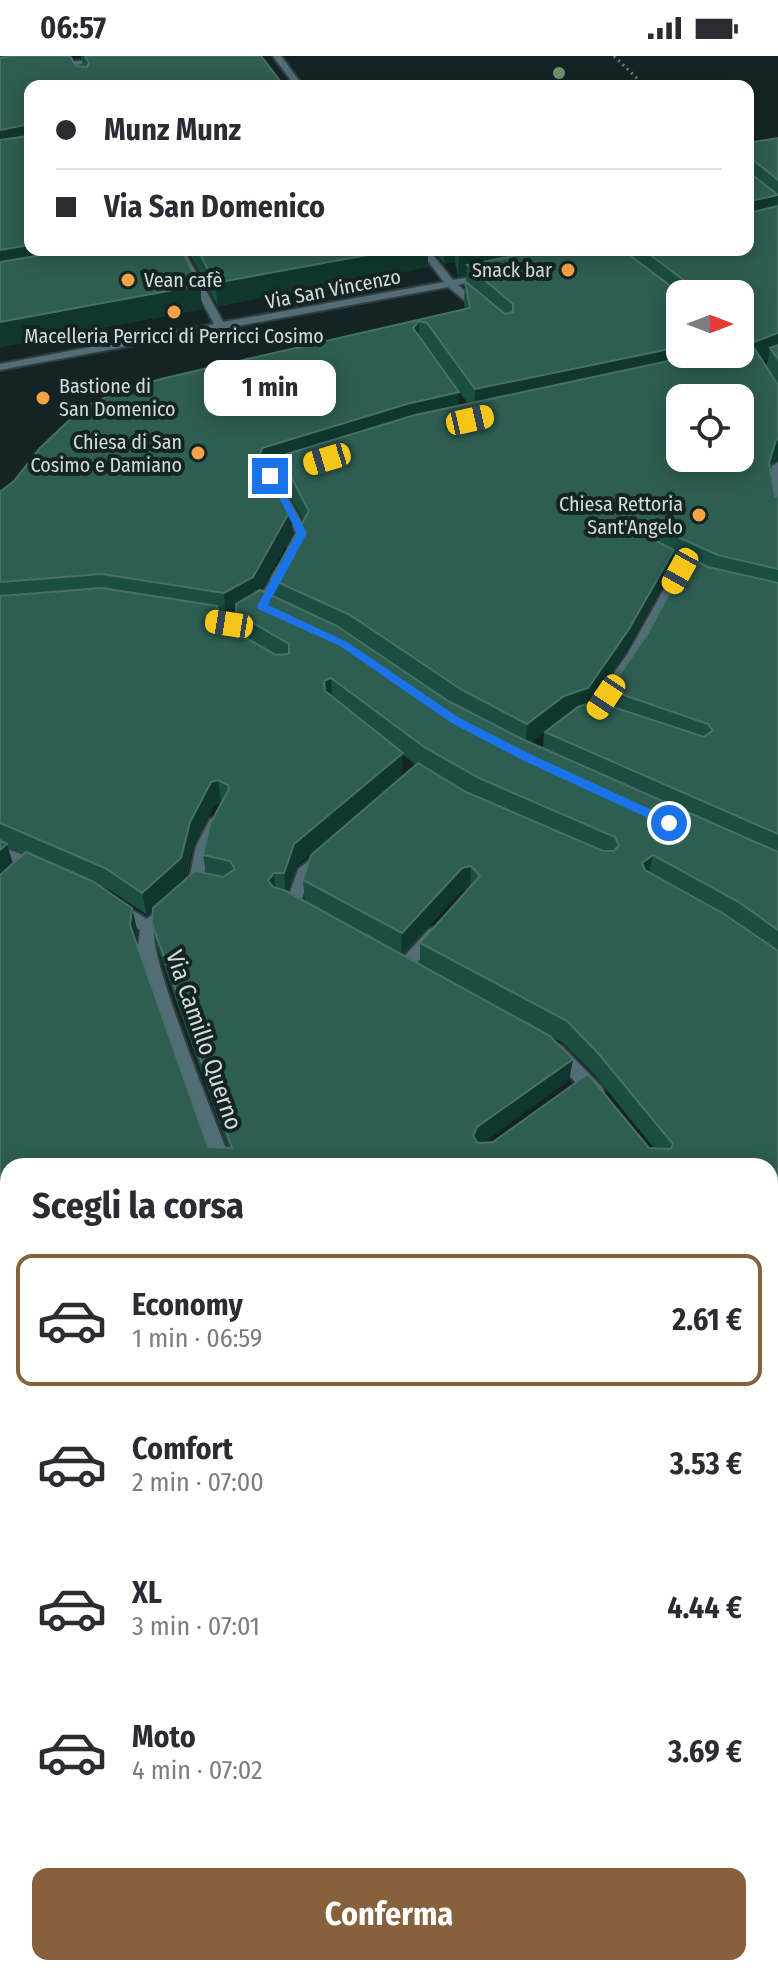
<!DOCTYPE html>
<html lang="it">
<head>
<meta charset="utf-8">
<style>
	body { margin:0; font-family:"Fira Sans Condensed",sans-serif; background:#f2f2f3; color:#2b2b33; height:100vh; display:flex; flex-direction:column; font-size:30px; white-space:nowrap }
	* { box-sizing:border-box; margin:0 }
	p { font-size:26px; color:#7c7c81 }
	.icon { flex:none; width:44px; height:44px; fill:none; stroke:currentColor; stroke-width:2; stroke-linecap:round; stroke-linejoin:round }
	.map { position:relative; flex:1; overflow:hidden }
	.side { position:absolute; left:0px; top:1102px; width:778px; height:818px; display:flex; flex-direction:column; background:#fff; border-radius:24px 24px 0 0; box-shadow:0 4px 20px #0003 }
	.side>* { flex:none }
	.top-card { position:absolute; left:24px; top:24px; width:730px; height:176px; border-radius:16px; box-shadow:0 4px 20px #0003; display:grid; align-content:center; height:176px; padding:0 32px; background:#fff }
	.needle { width:52px; rotate:90deg }
	.fabs { position:absolute; left:666px; top:224px; display:grid; gap:16px }
	.fabs a { display:grid; place-items:center; width:88px; height:88px; border-radius:16px; background:#fff; box-shadow:0 4px 20px #0003; font-size:40px }
	.end { position:absolute; width:36px; height:36px; margin:-18px; border:10px solid #1a73e8; background:#fff; box-shadow:0 0 0 4px #fff }
	.from { border-radius:50% }
	.bubble { position:absolute; height:56px; border-radius:16px; background:#fff; box-shadow:0 4px 20px #0003; font-size:26px; font-weight:700; line-height:56px; text-align:center }
	.car { position:absolute; width:24px; height:48px; margin:-24px -12px; border-radius:10px; box-shadow:0 0 6px 2px #0007; background:linear-gradient(#f5c518 24%,#345 0 40%,#f5c518 0 76%,#345 0 86%,#f5c518 0) }
	.top-card b { display:flex; align-items:center; gap:28px; height:76px; font-size:30px }
	.top-card b+b { border-top:2px solid #e1e1e2 }
	.top-card i { width:20px; height:20px; background:#2b2b33 }
	ul { padding:0; list-style:none }
	li { display:flex; align-items:center; gap:24px; height:132px; margin:0 16px 12px; padding:0 16px; border:4px solid transparent; border-radius:16px }
	li div { flex:1 }
	li b { display:block; font-size:30px }
	li em { font-style:normal; font-weight:700 }
	li.current { border-color:#86613c }
	li>.icon { width:72px; height:72px; stroke-width:1.5 }
	h2 { padding:0 32px; font-size:36px; line-height:96px }
	.primary-button { display:flex; gap:16px; margin-top:auto; padding:16px 32px }
	.primary-button a { flex:1; height:92px; border-radius:16px; background:#86613c; color:#fff; font-size:32px; font-weight:700; line-height:92px; text-align:center }
	.status { display:flex; justify-content:space-between; align-items:center; height:56px; padding:0 40px; background:#fff; direction:ltr }
	.status svg { height:22px; fill:currentColor }
	.map>svg:first-child { display:block }
	.lines { fill:none; stroke-linecap:round; stroke-linejoin:round }
	.lane-casing { stroke:#2f3e3e; stroke-width:4 }
	.street-casing { stroke:#2f3e3e; stroke-width:4 }
	.path-far1 { stroke:#6e7b7b; stroke-width:3; stroke-dasharray:2 4; stroke-linecap:butt }
	.path { stroke:#6e7b7b; stroke-width:6; stroke-dasharray:5 8; stroke-linecap:butt }
	.lane { fill:#536d77; fill-rule:evenodd }
	.street { fill:#536d77; fill-rule:evenodd }
	.tree { fill:#6c9572 }
	.wall { fill:#1a4e40; fill-rule:evenodd }
	.shaded-wall { fill:#0f372e }
	.building { fill:#2e5d51; stroke:#477166; stroke-width:2; fill-rule:evenodd }
	.route { fill:#1a73e8 }
	.poi-dot { fill:#f6a247; stroke:#142424; stroke-width:3 }
	.labels { text-anchor:middle; stroke-width:8; stroke-linejoin:round; paint-order:stroke }
	.far-poi-label { font-size:20px; fill:#d2dcdc; stroke:#142424; text-anchor:end }
	.far-street-label { font-size:20px; fill:#d2dcdc; stroke:#142424 }
	.street-label { font-size:24px; fill:#d2dcdc; stroke:#142424 }
</style>
</head>
<body>
<div class="status"><b>06:57</b><svg viewBox="0 0 49 12"><path d="M0 12V9h3v3zM5 12V6h3v6zM10 12V3h3v9zM15 12V0h3v12zM26 1h20v11H26zM47 4h2v5h-2z"/></svg></div>
<div class="map">
<svg width="778" height="1919" viewBox="0 0 778 1919">
	<rect width="100%" height="100%" fill="#142424"/>
	<g class="lines">
		<defs>
			<path id="lane" d="M 680,511 L 686,515 L 641,599 L 594,665 L 584,665 L 582,662 L 584,659 L 628,597 L 674,515 Z
				M 434,871 L 442,877 L 439,881 L 411,914 L 399,914 L 397,910 L 399,906 L 429,873 Z"/>
			<path id="street" d="M 104,0 L 125,0 L 56,13 L 52,10 Z
				M 273,0 L 281,0 L 303,30 L 295,30 Z
				M 174,194 L 184,194 L 223,266 L 444,226 L 419,194 L 429,194 L 453,224 L 486,218 L 491,221 L 458,229 L 484,252 L 485,254 L 480,257 L 448,231 L 0,314 L 0,308 L 214,268 Z
				M 778,406 L 778,467 L 772,463 L 766,430 L 772,410 Z
				M 300,407 L 304,409 L 304,413 L 277,422 L 308,477 L 298,495 L 294,496 L 288,492 L 296,477 L 264,420 Z
				M 652,496 L 703,521 L 705,524 L 699,528 L 695,527 L 648,503 L 646,500 Z
				M 281,511 L 287,515 L 267,553 L 234,571 L 224,571 L 224,565 L 257,547 L 277,512 Z
				M 215,762 L 222,767 L 210,790 L 202,828 L 195,834 L 190,832 L 188,828 L 196,790 L 210,763 Z
				M 0,790 L 41,806 L 43,810 L 36,816 L 0,801 Z
				M 321,795 L 328,801 L 310,820 L 298,854 L 288,854 L 285,850 L 298,813 Z
				M 117,845 L 147,863 L 163,849 L 173,849 L 176,853 C 170,861 158,867 155,876 C 147,898 220,1076 233,1110 L 215,1110 L 160,959 L 138,890 L 140,874 L 112,855 L 109,851 L 112,847 Z
				M 556,988 L 562,990 L 602,1031 L 604,1036 L 602,1041 L 596,1043 L 590,1041 L 550,1000 L 548,995 L 550,990 Z
				M 181,1912 L 205,1912 L 208,1919 L 184,1919 Z"/>
		</defs>
		<!-- lane casing -->
		<use href="#lane" class="lane-casing"/>
		<!-- street casing -->
		<use href="#street" class="street-casing"/>
		<!-- path-far1 -->
		<path class="path-far1" d="M 614,0 L 645,30"/>
		<!-- path -->
		<path class="path" d="M 327,1912 L 329,1919"/>
		<!-- lane -->
		<use href="#lane" class="lane"/>
		<!-- street -->
		<use href="#street" class="street"/>
	</g>
	<!-- trees -->
	<circle class="tree" cx="559" cy="17" r="6"/>
	<!-- wall -->
	<path class="wall" d="M 0,0 L 83,11 L 81,0 L 261,0 L 30,30 L 200,229 L 202,253 L 0,291 Z
		M 778,82 L 778,403 L 770,408 L 769,411 L 775,440 L 778,442 L 778,1279 L 776,1278 L 778,1919 L 597,1914 L 770,1912 L 770,1110 L 8,1912 L 179,1912 L 182,1919 L 273,1919 L 0,1919 L 0,1353 L 1,1352 L 1,1349 L 0,1349 L 0,436 L 14,425 L 82,352 L 465,254 L 464,248 L 465,225 L 466,226 L 466,220 L 458,221 L 455,206 L 444,208 L 433,194 L 748,194 L 748,87 ZM 680,238 L 740,238 L 680,298 ZM 426,290 L 468,348 L 458,350 ZM 768,303 L 766,311 L 762,305 ZM 281,411 L 281,424 L 304,465 L 271,523 L 273,540 L 260,535 L 293,477 L 291,453 L 269,414 ZM 672,504 L 684,510 L 648,577 L 609,634 L 606,649 L 591,647 L 625,596 L 669,518 ZM 236,555 L 238,578 L 220,567 L 219,560 L 226,561 ZM 544,676 L 543,692 L 530,687 ZM 403,699 L 416,709 L 303,824 L 305,845 L 287,836 L 296,811 ZM 221,747 L 203,799 L 206,817 L 186,823 L 193,789 L 214,750 ZM 7,791 L 24,798 L 13,808 ZM 98,829 L 110,834 L 147,859 L 153,853 L 152,867 L 157,890 L 228,1092 L 208,1091 L 136,885 L 137,874 L 132,852 ZM 469,833 L 420,887 L 420,908 L 402,899 L 461,835 ZM 528,968 L 563,987 L 594,1018 L 654,1092 L 482,1087 L 569,1024 L 573,1003 Z
		M 187,194 L 428,194 L 428,211 L 218,250 Z"/>
	<!-- shaded-wall -->
	<path class="shaded-wall" d="M 25,69 L 30,91 L 0,97 L 0,74 Z
		M 778,140 L 774,163 L 748,168 L 750,145 Z
		M 30,189 L 30,194 L 142,194 L 0,218 L 0,194 Z
		M 394,194 L 428,194 L 428,211 L 218,250 L 215,227 Z
		M 445,194 L 455,194 L 455,206 L 444,208 Z
		M 480,194 L 600,194 L 467,209 L 466,220 L 458,221 L 459,198 Z
		M 200,229 L 202,253 L 0,291 L 0,266 Z
		M 419,265 L 418,288 L 413,272 Z
		M 747,277 L 743,300 L 474,357 L 475,333 L 680,291 L 680,298 L 740,298 L 740,278 Z
		M 778,277 L 778,295 L 770,292 L 768,303 L 746,311 L 751,287 Z
		M 459,336 L 458,360 L 280,400 L 281,411 L 264,416 L 260,398 L 262,392 L 407,348 Z
		M 778,383 L 778,403 L 770,408 L 763,431 L 769,407 L 776,384 Z
		M 291,453 L 293,477 L 255,545 L 226,561 L 224,537 Z
		M 649,468 L 645,492 L 642,474 Z
		M 674,494 L 669,518 L 625,596 L 585,655 L 561,664 L 525,691 L 527,668 Z
		M 331,622 L 332,645 L 326,648 L 324,625 Z
		M 403,697 L 402,720 L 296,811 L 286,840 L 284,817 L 294,788 Z
		M 218,724 L 221,747 L 214,750 L 193,789 L 185,824 L 147,859 L 142,837 L 190,766 L 211,726 Z
		M 7,788 L 14,811 L 0,824 L 0,794 Z
		M 653,799 L 648,821 L 642,807 Z
		M 471,810 L 470,833 L 461,835 L 401,899 L 402,877 L 462,812 Z
		M 274,817 L 276,840 L 268,824 Z
		M 132,852 L 137,874 L 135,891 L 130,869 Z
		M 573,1003 L 569,1024 L 475,1092 L 473,1080 L 477,1071 Z
		M 174,1912 L 179,1912 L 182,1919 L 178,1919 Z"/>
	<!-- building -->
	<path class="building" d="M 11,0 L 70,0 L 76,10 L 87,11 L 89,7 L 85,0 L 261,0 L 284,30 L 30,30 L 30,189 L 0,194 L 0,84 L 28,80 L 29,72 L 25,69 L 0,74 L 0,2 Z
		M 778,82 L 778,124 L 752,103 L 749,106 L 750,117 L 778,139 L 750,145 L 749,153 L 753,156 L 778,150 L 778,277 L 751,287 L 778,329 L 778,383 L 776,384 L 769,407 L 775,440 L 778,442 L 778,513 L 718,499 L 649,468 L 642,474 L 644,479 L 674,494 L 629,573 L 588,632 L 564,640 L 527,668 L 462,634 L 350,559 L 271,523 L 309,455 L 280,400 L 415,359 L 701,298 L 740,298 L 740,290 L 746,288 L 754,283 L 747,277 L 740,278 L 740,238 L 684,238 L 687,237 L 686,226 L 644,194 L 748,194 L 748,87 ZM 680,342 L 740,342 L 740,402 L 680,402 Z
		M 72,194 L 181,194 L 200,229 L 0,266 L 0,206 Z
		M 198,194 L 395,194 L 215,227 Z
		M 458,194 L 480,194 L 459,198 Z
		M 544,194 L 623,194 L 681,238 L 680,291 L 475,333 L 427,267 L 419,265 L 413,272 L 459,336 L 407,348 L 262,392 L 260,398 L 291,453 L 253,521 L 224,537 L 102,518 L 0,526 L 0,436 L 14,425 L 40,392 L 82,352 L 122,334 L 165,322 L 470,252 L 465,225 L 505,258 L 513,256 L 513,248 L 467,209 Z
		M 778,289 L 778,303 L 770,292 Z
		M 689,501 L 708,511 L 778,527 L 778,778 L 545,676 L 578,651 L 595,645 L 704,681 L 713,674 L 708,668 L 609,634 L 648,577 Z
		M 102,532 L 217,550 L 220,567 L 276,599 L 289,598 L 289,588 L 236,557 L 236,548 L 260,534 L 337,570 L 448,645 L 522,683 L 778,796 L 778,874 L 737,845 L 653,799 L 642,807 L 645,814 L 724,858 L 778,895 L 778,1259 L 776,1280 L 778,1280 L 778,1919 L 344,1919 L 342,1912 L 596,1912 L 597,1914 L 602,1912 L 770,1912 L 770,1110 L 8,1110 L 8,1912 L 174,1912 L 178,1919 L 203,1919 L 206,1916 L 204,1912 L 269,1912 L 271,1919 L 0,1919 L 0,1353 L 1,1352 L 2,1332 L 0,1331 L 0,819 L 26,796 L 92,825 L 132,852 L 130,869 L 208,1091 L 232,1092 L 152,867 L 153,852 L 195,815 L 223,821 L 235,813 L 230,805 L 203,799 L 210,768 L 229,733 L 228,729 L 218,724 L 211,726 L 190,766 L 181,802 L 142,837 L 105,812 L 0,767 L 0,540 ZM 331,622 L 424,691 L 479,722 L 615,781 L 619,789 L 614,795 L 603,795 L 466,736 L 418,707 L 311,799 L 303,824 L 402,877 L 462,812 L 471,810 L 480,820 L 420,887 L 567,965 L 598,997 L 673,1088 L 671,1093 L 649,1092 L 588,1018 L 493,1086 L 478,1087 L 473,1080 L 477,1071 L 573,1003 L 550,980 L 286,835 L 273,831 L 268,824 L 274,817 L 284,817 L 294,788 L 403,697 L 325,635 L 324,625 Z
		M 0,784 L 7,788 L 0,794 Z"/>
	<!-- route -->
	<path class="route" d="M 267,418 L 275,420 L 307,477 L 268,549 L 347,586 L 458,661 L 530,698 L 674,764 L 674,770 L 665,770 L 522,704 L 450,666 L 340,590 L 258,553 L 257,550 L 297,477 Z"/>
	<!-- markers -->
	<g class="poi-dot">
		<circle cx="568" cy="214" r="8"/>
		<circle cx="128" cy="224" r="8"/>
		<circle cx="174" cy="256" r="8"/>
		<circle cx="43" cy="342" r="8"/>
		<circle cx="198" cy="397" r="8"/>
		<circle cx="699" cy="459" r="8"/>
	</g>
	<g class="labels">
		<!-- far-poi labels -->
		<g class="far-poi-label">
			<text x="552" y="221">Snack bar</text>
			<text x="144" y="231" text-anchor="start">Vean cafè</text>
			<text x="174" y="287" text-anchor="middle">Macelleria Perricci di Perricci Cosimo</text>
			<text x="59" y="337" text-anchor="start">Bastione di<tspan x="59" dy="23">San Domenico</tspan></text>
			<text x="182" y="393">Chiesa di San<tspan x="182" dy="23">Cosimo e Damiano</tspan></text>
			<text x="683" y="455">Chiesa Rettoria<tspan x="683" dy="23">Sant'Angelo</tspan></text>
		</g>
		<!-- far-street labels -->
		<g class="far-street-label">
			<text transform="translate(333 233) rotate(-11)" y="7">Via San Vincenzo</text>
		</g>
		<!-- street labels -->
		<g class="street-label">
			<text transform="translate(204 984) rotate(71)" y="8">Via Camillo Querno</text>
		</g>
	</g>
</svg>
<div class="fabs">
<a><svg class="needle" viewBox="-14 -14 28 28"><path d="M0-13l5 13h-10z" fill="#e53935"/><path d="M0 13l5-13h-10z" fill="#7c7c81"/></svg></a>
<a><svg class="icon" aria-label="locate" viewBox="0 0 24 24"><circle cx="12" cy="12" r="6"/><path d="M12 2v4M12 18v4M2 12h4M18 12h4"/></svg></a>
</div>
<i class="end from" style="left:669px;top:767px"></i>
<i class="end" style="left:270px;top:420px"></i>
<div class="bubble" style="left:204px;top:304px;width:132px">1 min</div>
<i class="car" style="left:470px;top:364px;rotate:77deg"></i>
<i class="car" style="left:327px;top:403px;rotate:253deg"></i>
<i class="car" style="left:680px;top:515px;rotate:209deg"></i>
<i class="car" style="left:229px;top:568px;rotate:279deg"></i>
<i class="car" style="left:606px;top:641px;rotate:214deg"></i>
<div class="top-card">
<b><i class="from"></i>Munz Munz</b>
<b><i></i>Via San Domenico</b>
</div>
<section class="side">
<h2>Scegli la corsa</h2>
<ul>
<li class="current"><svg class="icon" aria-label="car" viewBox="0 0 24 24"><path d="M5 17H2v-5l4-1 3-4h7l3 4 3 1v5h-3M9 17h6M6 11h13"/><circle cx="7" cy="17" r="2"/><circle cx="17" cy="17" r="2"/></svg><div><b>Economy</b><p>1 min · 06:59</p></div><em>2.61 €</em></li>
<li><svg class="icon" aria-label="car" viewBox="0 0 24 24"><path d="M5 17H2v-5l4-1 3-4h7l3 4 3 1v5h-3M9 17h6M6 11h13"/><circle cx="7" cy="17" r="2"/><circle cx="17" cy="17" r="2"/></svg><div><b>Comfort</b><p>2 min · 07:00</p></div><em>3.53 €</em></li>
<li><svg class="icon" aria-label="car" viewBox="0 0 24 24"><path d="M5 17H2v-5l4-1 3-4h7l3 4 3 1v5h-3M9 17h6M6 11h13"/><circle cx="7" cy="17" r="2"/><circle cx="17" cy="17" r="2"/></svg><div><b>XL</b><p>3 min · 07:01</p></div><em>4.44 €</em></li>
<li><svg class="icon" aria-label="car" viewBox="0 0 24 24"><path d="M5 17H2v-5l4-1 3-4h7l3 4 3 1v5h-3M9 17h6M6 11h13"/><circle cx="7" cy="17" r="2"/><circle cx="17" cy="17" r="2"/></svg><div><b>Moto</b><p>4 min · 07:02</p></div><em>3.69 €</em></li>
</ul>
<div class="primary-button"><a>Conferma</a></div>
</section>
</div>
</body>
</html>
